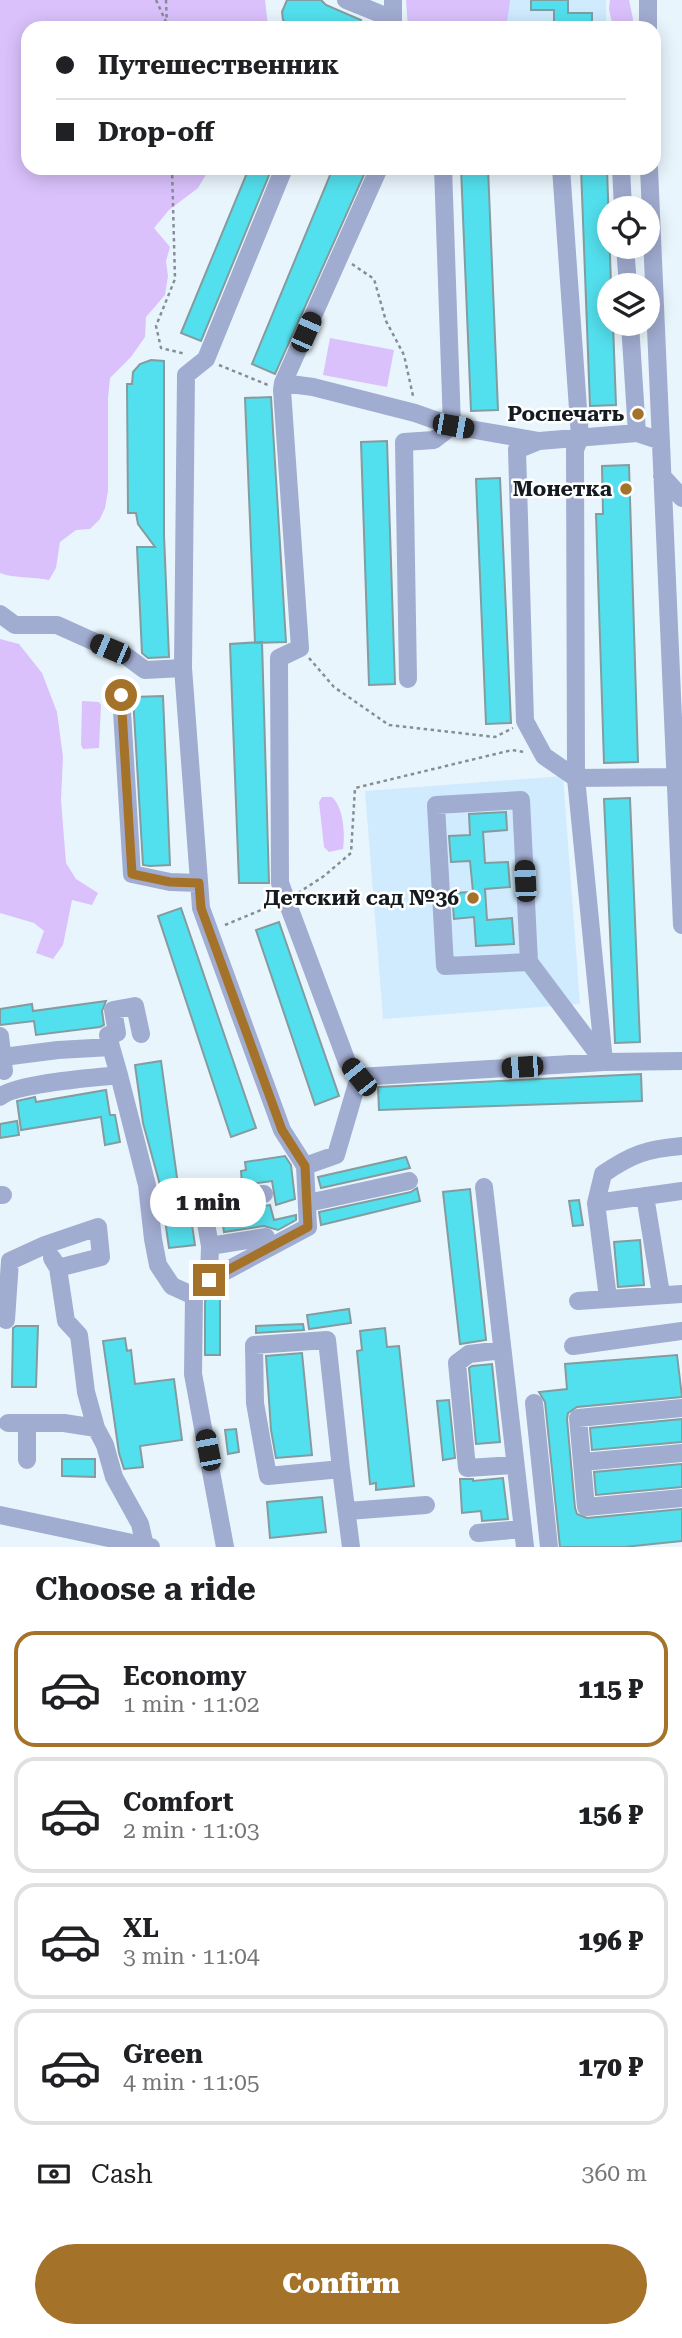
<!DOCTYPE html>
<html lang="en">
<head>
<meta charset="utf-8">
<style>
	body { margin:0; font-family:"Roboto Serif",serif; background:#f6f6f6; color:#202124; height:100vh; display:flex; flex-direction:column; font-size:26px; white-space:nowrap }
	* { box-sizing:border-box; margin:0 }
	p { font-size:23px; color:#757577 }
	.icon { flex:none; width:38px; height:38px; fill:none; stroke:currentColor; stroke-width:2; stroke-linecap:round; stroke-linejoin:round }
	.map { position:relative; height:1547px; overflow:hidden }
	.panel { display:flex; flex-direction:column; background:#fff; flex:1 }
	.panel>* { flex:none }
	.guide { position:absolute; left:21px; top:21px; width:640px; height:154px; border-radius:21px; box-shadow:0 4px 18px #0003; display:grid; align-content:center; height:154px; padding:0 35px; background:#fff }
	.fabs { position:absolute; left:597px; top:196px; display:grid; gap:14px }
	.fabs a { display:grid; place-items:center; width:63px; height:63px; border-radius:50%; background:#fff; box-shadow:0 4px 18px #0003; font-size:35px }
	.end { position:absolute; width:32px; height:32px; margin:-16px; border:9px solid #a5722a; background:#fff; box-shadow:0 0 0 4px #fff }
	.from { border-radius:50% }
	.bubble { position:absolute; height:49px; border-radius:24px; background:#fff; box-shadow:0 4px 18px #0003; font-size:23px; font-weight:800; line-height:49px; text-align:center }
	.car { position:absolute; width:21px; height:42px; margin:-21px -10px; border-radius:9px; box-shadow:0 0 5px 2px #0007; background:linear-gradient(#222 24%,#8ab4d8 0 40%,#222 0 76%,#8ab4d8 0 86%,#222 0) }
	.guide b { display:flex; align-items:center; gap:24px; height:66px; font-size:26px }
	.guide b+b { border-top:2px solid #e0e0e0 }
	.guide i { width:18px; height:18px; background:#202124 }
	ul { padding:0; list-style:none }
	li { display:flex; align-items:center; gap:21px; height:116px; margin:0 14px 10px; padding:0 21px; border:4px solid #e0e0e0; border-radius:21px }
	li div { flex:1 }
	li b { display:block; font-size:26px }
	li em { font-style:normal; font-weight:800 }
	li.current { border-color:#a5722a }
	li>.icon { width:63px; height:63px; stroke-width:1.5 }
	h2 { padding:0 35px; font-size:32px; line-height:84px }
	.pay { display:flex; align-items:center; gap:18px; height:77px; padding:0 35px; font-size:26px }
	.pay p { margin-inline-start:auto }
	.cta { display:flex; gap:14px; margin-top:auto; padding:14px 35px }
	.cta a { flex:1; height:80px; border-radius:42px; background:#a5722a; color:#fff; font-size:28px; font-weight:800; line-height:80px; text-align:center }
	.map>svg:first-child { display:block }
	.built { fill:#d0ebfe }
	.green { fill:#dac1fc }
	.building { fill:#53e0ee; stroke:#839c9f; stroke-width:2 }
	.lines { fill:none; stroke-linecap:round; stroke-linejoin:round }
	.path { stroke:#858e95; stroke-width:2.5; stroke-dasharray:3.5 3.5; stroke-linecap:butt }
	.minor { stroke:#a1acd1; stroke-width:18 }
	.route { stroke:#a5722a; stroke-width:9 }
	.poi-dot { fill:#a5722a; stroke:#fff; stroke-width:2.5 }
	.labels { text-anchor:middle; stroke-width:5; stroke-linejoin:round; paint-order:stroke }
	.poi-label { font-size:21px; font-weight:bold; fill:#151c21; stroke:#fff; text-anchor:end }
</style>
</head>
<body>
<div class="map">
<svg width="682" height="1547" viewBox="0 0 682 1547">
	<rect width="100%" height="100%" fill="#e9f5fd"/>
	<!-- built -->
	<path class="built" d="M 416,0 L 606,0 L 606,28 L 416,28 Z
		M 563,776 L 580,1004 L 383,1019 L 365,791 Z"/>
	<!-- green -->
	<path class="green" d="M 0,0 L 265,0 L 268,26 L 268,28 L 28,28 L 28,168 L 210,168 L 198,188 L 169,210 L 154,228 L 170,247 L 166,261 L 168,276 L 165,295 L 146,317 L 145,337 L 131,357 L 110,378 L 108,398 L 108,491 L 105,508 L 100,519 L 90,529 L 76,530 L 60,542 L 56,568 L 49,580 C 36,577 10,578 0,573 Z
		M 406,0 L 510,0 L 510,2 L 506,28 L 408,28 Z
		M 610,0 L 629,0 L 633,19 L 632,28 L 613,28 L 609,9 Z
		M 330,338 L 394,350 L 387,387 L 323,375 Z
		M 0,639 L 19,644 L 42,673 L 57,712 L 63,757 L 61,800 L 66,863 L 76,879 L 98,893 L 92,905 L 72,900 L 63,945 L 53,959 L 36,953 L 44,931 L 34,923 L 0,913 Z
		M 82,701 L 99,702 L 101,705 L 99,748 L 83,749 L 81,745 Z
		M 322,797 L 332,797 C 344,808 345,834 343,849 L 329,852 L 324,847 L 319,802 Z"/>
	<!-- building -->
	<path class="building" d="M 287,0 L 321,0 L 326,5 L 361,20 L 358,28 L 291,28 L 283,20 L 282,12 Z
		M 531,0 L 568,0 L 568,13 L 592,13 L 592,28 L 554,28 L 554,10 L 531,10 Z
		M 249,168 L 272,168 L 201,341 L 181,333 Z
		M 333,168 L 367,168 L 275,374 L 252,364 Z
		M 461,168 L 488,168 L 498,410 L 471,411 Z
		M 581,168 L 607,168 L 611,285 L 609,285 L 609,324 L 613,324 L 616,405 L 590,406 Z
		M 151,360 L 164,361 L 164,535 L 169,657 L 148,658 L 142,653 L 137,547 L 155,547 L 138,524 L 136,513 L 128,513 L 127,384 L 132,384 L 133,372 L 140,364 Z
		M 271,397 L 286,642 L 255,643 L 245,398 Z
		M 387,441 L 395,684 L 369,685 L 361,442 Z
		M 629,465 L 638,762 L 604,763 L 596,514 L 603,514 L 602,466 Z
		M 500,478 L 511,723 L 486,724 L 476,479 Z
		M 262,642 L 269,883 L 239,883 L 230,644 Z
		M 163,696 L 170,865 L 150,866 L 143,865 L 133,697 Z
		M 630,798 L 640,1042 L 615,1043 L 604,799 Z
		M 506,812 L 507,830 L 483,832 L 485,863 L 508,862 L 510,887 L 485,889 L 487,920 L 512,918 L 514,944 L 476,946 L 474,917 L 454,919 L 452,893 L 473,892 L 470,861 L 451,862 L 449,836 L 470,835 L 469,814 Z
		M 181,908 L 256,1128 L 231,1137 L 158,916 Z
		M 279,922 L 339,1096 L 315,1105 L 256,930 Z
		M 106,1001 L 102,1011 L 104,1025 L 100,1027 L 36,1035 L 34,1021 L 0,1025 L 0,1009 L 32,1004 L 33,1011 Z
		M 161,1061 L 178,1185 L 186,1184 L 195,1245 L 169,1248 L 160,1185 L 143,1123 L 135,1065 Z
		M 641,1074 L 642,1101 L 379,1110 L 378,1087 Z
		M 106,1090 L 110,1115 L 115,1115 L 120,1142 L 105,1145 L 101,1117 L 21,1130 L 17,1101 L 35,1097 L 36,1102 Z
		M 17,1121 L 19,1135 L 0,1138 L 0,1124 Z
		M 285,1156 L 291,1165 L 295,1199 L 276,1205 L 272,1181 L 242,1185 L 241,1171 L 246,1170 L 245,1162 Z
		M 406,1157 L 410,1168 L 321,1188 L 318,1177 Z
		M 417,1188 L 420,1201 L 321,1225 L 319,1212 L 411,1192 Z
		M 470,1189 L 486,1340 L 460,1344 L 443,1192 Z
		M 579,1200 L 583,1225 L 573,1226 L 569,1201 Z
		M 270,1205 L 274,1220 L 296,1215 L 296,1220 L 278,1230 L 264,1226 L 224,1232 L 221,1211 Z
		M 640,1240 L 644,1285 L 618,1287 L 614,1242 Z
		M 208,1297 L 220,1297 L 220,1355 L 205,1355 L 205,1301 Z
		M 349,1309 L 351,1323 L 309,1329 L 307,1315 Z
		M 303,1324 L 304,1330 L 256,1333 L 256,1326 Z
		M 16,1326 L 38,1326 L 36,1387 L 12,1387 L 13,1328 Z
		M 385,1328 L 387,1347 L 399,1346 L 414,1486 L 376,1490 L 376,1483 L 370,1484 L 357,1351 L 362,1350 L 360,1331 Z
		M 125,1338 L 127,1351 L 131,1350 L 135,1384 L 174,1379 L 182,1440 L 140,1446 L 143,1467 L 124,1469 L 119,1453 L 103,1341 Z
		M 302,1353 L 312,1455 L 276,1458 L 271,1430 L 266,1356 Z
		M 677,1355 L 682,1397 L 577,1407 L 568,1413 L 567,1419 L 575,1508 L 577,1514 L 587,1518 L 682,1509 L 682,1541 L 624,1547 L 560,1547 L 545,1402 L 539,1392 L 567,1389 L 565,1364 Z
		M 492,1364 L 500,1442 L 476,1444 L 469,1368 L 472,1366 Z
		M 449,1400 L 455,1458 L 443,1460 L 437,1401 Z
		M 682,1419 L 682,1442 L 592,1450 L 590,1428 Z
		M 236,1429 L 239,1452 L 228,1454 L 225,1430 Z
		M 62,1459 L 95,1459 L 95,1477 L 62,1476 Z
		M 682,1464 L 682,1487 L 596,1495 L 594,1472 Z
		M 503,1478 L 508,1519 L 482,1521 L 481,1511 L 462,1513 L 460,1479 L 473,1479 L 473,1481 Z
		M 322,1497 L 326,1532 L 270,1538 L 267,1502 Z"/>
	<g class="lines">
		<!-- path -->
		<path class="path" d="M 156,0 L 167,24 L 174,28
			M 166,0 L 167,28
			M 172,168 L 175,279 L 156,326 L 161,348 L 186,354
			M 352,264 L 374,279 L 386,321 L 404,355 L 413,396
			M 219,365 L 268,385
			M 309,658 L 334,687 L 389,725 L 495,737 L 513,728
			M 298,893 L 324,876 L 351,853 L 355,788 L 512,750 L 524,752
			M 225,925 L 273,905"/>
		<!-- minor -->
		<path class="minor" d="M 346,0 L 393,19
			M 393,28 L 393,0
			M 648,28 L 648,0
			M 621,168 L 623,208
			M 649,168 L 682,925
			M 625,247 L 628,285
			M 630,324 L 637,433
			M 283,383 L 313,387 L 415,413 L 452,426 L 539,441 L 637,433 L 661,441
			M 539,441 L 517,450 L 525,721 L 544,756 L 576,778 L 675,777
			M 662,476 L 682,498
			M 0,614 L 15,625 L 57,625 L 126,656 L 145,670 L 183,668
			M 408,679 L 404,442 L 434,440 L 452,426 L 443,168
			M 121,695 L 132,874 L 170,882 L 199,883
			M 529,962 L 521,800 L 436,805 L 445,966 L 529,962 L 604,1062 L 576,778 L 575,450 L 580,437 L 561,168
			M 0,1036 L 4,1071
			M 111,1047 L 108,1035 L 117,1033 L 113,1010 L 135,1006 L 141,1034
			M 3,1057 L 58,1050 L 111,1047 L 119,1075
			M 359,1077 L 347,1062 L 280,883 L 279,658 L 300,648 L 282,390 L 283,383 L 379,168
			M 0,1097 C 15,1083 94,1078 119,1075 L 147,1185 L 153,1239 L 158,1265 L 172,1286 L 194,1296
			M 305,1166 L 336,1155 L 359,1077 L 604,1062 L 682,1061
			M 484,1187 L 525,1547
			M 0,1195 L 3,1195
			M 645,1196 L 661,1294
			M 308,1203 L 409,1181
			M 596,1203 L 682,1191
			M 210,1246 L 266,1237
			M 52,1258 L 58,1268 L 66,1321 L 79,1335 L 86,1392 L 96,1428
			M 209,1280 L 210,1246 L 202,1201 L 264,1194
			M 608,1298 L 596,1203 L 603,1174 C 632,1154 647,1149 682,1146
			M 578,1301 L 682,1294
			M 6,1320 L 10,1261 L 45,1245 L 98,1227 L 101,1257 L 58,1268
			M 573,1346 L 682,1331
			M 502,1350 L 469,1354 L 457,1363 L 467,1468 L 515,1465
			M 534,1403 L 549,1547
			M 682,1408 L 578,1418 L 586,1507 L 682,1498
			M 8,1423 L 64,1423 L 96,1428 L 105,1445 L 114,1477 L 140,1524 L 145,1546
			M 27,1460 L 27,1423
			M 583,1462 L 682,1453
			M 341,1469 L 327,1340 L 254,1345 L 255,1403 L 268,1476 L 341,1469 L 351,1547
			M 348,1511 L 426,1505
			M 0,1515 L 151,1547
			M 478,1533 L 523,1529
			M 225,1547 L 193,1374 L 194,1296 L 209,1280 L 308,1227 L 305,1166 L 282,1130 L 201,908 L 183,668 L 186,375 L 206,359 L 284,168"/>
	</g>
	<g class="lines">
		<!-- route -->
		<path class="route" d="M 121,695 L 132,874 L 170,882 L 199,883 L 201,908 L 282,1130 L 305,1166 L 308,1227 L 209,1280"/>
	</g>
	<!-- markers -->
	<g class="poi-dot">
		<circle cx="638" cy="414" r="7"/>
		<circle cx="626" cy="489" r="7"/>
		<circle cx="473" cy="898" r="7"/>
	</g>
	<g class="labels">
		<!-- poi labels -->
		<g class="poi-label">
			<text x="624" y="421">Роспечать</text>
			<text x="612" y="496">Монетка</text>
			<text x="459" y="905">Детский сад №36</text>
		</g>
	</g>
</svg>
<div class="fabs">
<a><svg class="icon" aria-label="locate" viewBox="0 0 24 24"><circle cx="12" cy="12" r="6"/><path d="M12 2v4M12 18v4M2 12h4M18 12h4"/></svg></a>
<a><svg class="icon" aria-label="layers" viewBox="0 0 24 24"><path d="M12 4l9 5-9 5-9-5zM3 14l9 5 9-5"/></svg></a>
</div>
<i class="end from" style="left:121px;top:695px"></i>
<i class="end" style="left:209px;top:1280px"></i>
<div class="bubble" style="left:150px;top:1178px;width:116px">1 min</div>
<i class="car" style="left:306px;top:332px;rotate:24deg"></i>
<i class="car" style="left:453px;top:426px;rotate:100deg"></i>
<i class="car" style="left:110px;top:649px;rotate:293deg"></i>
<i class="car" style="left:525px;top:881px;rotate:357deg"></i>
<i class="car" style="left:522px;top:1067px;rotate:266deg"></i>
<i class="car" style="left:359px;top:1077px;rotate:321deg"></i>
<i class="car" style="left:208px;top:1450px;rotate:349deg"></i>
<div class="guide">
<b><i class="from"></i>Путешественник</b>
<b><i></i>Drop-off</b>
</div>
</div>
<section class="panel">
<h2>Choose a ride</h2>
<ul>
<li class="current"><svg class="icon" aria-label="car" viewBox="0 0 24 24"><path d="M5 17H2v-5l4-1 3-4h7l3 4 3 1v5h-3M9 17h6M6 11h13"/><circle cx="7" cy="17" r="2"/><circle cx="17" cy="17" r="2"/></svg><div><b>Economy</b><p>1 min · 11:02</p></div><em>115 ₽</em></li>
<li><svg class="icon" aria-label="car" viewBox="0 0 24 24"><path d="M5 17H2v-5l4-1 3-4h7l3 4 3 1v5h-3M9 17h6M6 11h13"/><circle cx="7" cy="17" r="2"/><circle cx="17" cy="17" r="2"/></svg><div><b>Comfort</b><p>2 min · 11:03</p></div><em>156 ₽</em></li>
<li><svg class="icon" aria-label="car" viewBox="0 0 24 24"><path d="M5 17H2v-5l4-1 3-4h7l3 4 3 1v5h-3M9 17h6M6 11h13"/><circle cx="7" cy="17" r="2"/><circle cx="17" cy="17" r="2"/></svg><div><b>XL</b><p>3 min · 11:04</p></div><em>196 ₽</em></li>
<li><svg class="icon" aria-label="car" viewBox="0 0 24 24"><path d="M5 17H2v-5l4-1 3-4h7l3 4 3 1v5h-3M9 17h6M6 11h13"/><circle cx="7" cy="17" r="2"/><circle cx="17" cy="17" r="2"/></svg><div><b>Green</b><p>4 min · 11:05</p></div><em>170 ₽</em></li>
</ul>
<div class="pay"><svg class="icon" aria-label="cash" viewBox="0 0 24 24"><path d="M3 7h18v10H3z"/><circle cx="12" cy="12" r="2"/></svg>Cash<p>360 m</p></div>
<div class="cta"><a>Confirm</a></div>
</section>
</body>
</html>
